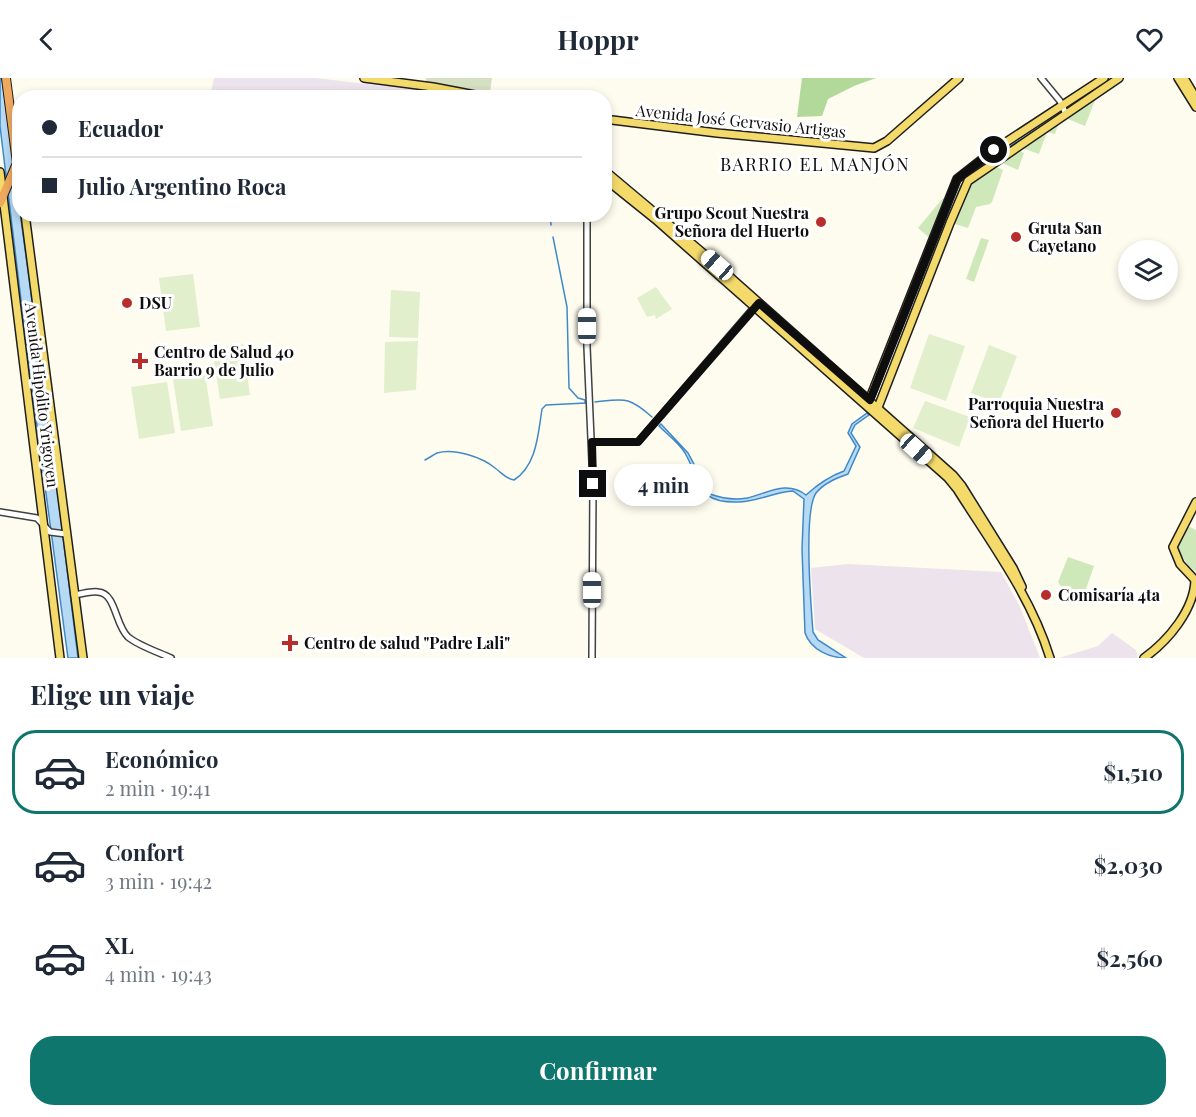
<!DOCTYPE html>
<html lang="es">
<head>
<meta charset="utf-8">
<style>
  :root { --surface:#fff; --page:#f6f6f7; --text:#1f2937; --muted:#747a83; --line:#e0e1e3; --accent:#0f766e }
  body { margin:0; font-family:"Playfair Display",serif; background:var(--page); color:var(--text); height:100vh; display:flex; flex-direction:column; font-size:22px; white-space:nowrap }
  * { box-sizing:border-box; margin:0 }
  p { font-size:20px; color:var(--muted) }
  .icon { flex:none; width:33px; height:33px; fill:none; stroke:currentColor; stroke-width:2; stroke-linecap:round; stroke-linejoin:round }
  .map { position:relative; height:580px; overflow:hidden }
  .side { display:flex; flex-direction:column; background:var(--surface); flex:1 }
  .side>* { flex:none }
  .top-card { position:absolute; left:12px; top:12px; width:600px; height:132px; border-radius:24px; box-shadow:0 3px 9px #0003; display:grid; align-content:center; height:132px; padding:0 30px; background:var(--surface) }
  .buttons { position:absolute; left:1118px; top:162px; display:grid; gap:12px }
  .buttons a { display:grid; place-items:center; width:60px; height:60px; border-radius:50%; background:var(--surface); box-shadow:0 3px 9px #0003; font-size:30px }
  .end { position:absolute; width:27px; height:27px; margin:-14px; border:8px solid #0e0e0e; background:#fff; box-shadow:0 0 0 3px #fff }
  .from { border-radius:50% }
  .bubble { position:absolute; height:42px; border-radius:21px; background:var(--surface); box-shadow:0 3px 9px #0003; font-size:20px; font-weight:700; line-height:42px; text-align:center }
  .car { position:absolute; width:18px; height:36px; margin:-18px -9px; border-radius:8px; box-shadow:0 0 4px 2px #0007; background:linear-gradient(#fff 24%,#345 0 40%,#fff 0 76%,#345 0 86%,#fff 0) }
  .top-card b { display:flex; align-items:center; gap:21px; height:57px; font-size:22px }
  .top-card b+b { border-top:2px solid var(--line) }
  .top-card i { width:15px; height:15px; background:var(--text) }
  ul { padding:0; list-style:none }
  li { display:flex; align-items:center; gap:18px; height:84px; margin:0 12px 9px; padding:0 18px; border:3px solid transparent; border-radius:24px }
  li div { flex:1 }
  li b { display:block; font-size:22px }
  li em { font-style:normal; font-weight:700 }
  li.selected { border-color:var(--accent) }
  li>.icon { width:54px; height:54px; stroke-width:1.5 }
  h2 { padding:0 30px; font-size:27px; line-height:72px }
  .action { display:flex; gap:12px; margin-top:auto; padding:12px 30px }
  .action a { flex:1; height:69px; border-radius:24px; background:var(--accent); color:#fff; font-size:24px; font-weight:700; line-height:69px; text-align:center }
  header { display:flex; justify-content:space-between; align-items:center; height:78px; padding:0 30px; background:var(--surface); font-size:27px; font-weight:700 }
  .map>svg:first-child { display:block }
  .industrial { fill:#ece3ec }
  .green { fill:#cfe8ba }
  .forest { fill:#b2d89a }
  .cemetery { fill:#d4e0c1 }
  .pitch { fill:#e1efcc }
  .water { fill:#b6d9f4; stroke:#4089c8; stroke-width:1.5 }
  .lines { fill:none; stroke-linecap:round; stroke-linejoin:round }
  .stream { stroke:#4089c8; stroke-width:1.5 }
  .minor-casing { stroke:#414141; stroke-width:8 }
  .major-casing { stroke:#1f1f1f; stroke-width:10 }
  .highway-casing { stroke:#1f1f1f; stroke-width:10 }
  .minor { stroke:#fff; stroke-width:5 }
  .major { stroke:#f3da6b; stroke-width:7 }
  .highway { stroke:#eea95e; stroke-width:8 }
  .route { stroke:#0e0e0e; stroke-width:8 }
  .poi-dot { fill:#b82e2b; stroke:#fff; stroke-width:2 }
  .labels { text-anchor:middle; stroke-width:6; stroke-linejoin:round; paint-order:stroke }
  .street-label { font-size:16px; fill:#0e0e0e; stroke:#fff }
  .poi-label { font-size:16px; font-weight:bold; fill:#0e0e0e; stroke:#fff; text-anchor:start }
  .neighbourhood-label { font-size:18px; letter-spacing:1.5px; fill:#0e0e0e; stroke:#fff }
</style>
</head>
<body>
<header><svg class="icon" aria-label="back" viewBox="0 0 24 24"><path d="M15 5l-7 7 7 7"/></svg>Hoppr<svg class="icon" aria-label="heart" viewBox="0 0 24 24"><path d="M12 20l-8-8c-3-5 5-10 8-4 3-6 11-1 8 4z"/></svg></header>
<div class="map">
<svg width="1196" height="580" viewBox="0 0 1196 580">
  <rect width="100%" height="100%" fill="#fefcef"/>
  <g class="industrial">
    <polygon points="214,0 316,0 425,13 427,19 210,19"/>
    <polygon points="848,486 1001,494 1020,529 1040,580 864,580 815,551 811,490"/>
    <polygon points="1112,555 1136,572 1138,580 1059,580 1098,568"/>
  </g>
  <g class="green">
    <polygon points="1096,20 1085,48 1068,41 1069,38"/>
    <polygon points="1059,44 1055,56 1047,54 1039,76 1022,70"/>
    <polygon points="1018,72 1024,75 1018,92 1000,84"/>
    <path d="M 995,88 L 1003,92 L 992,124 L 990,126 L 976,129 L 968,150 L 955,146 L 954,143 C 966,111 965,107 995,88 Z"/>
    <polygon points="943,120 946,122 931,161 918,150"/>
    <polygon points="981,160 989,162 974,204 966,201"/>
    <polygon points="1190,449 1196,452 1196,494 1189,488 1176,470 1185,451"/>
    <polygon points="1068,479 1094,488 1081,525 1071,523 1058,504"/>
  </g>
  <polygon class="forest" points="802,0 876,0 854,8 828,21 822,38 797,39"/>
  <polygon class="cemetery" points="426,0 492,0 490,14 426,4"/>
  <g class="pitch">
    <polygon points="193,196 200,249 166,253 159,200"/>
    <polygon points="656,209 672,231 656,241 655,237 647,239 637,220"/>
    <polygon points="391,212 420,214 418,260 389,259"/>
    <polygon points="929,256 965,268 946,323 910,310"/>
    <polygon points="418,263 416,312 384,315 385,264"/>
    <polygon points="243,266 250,317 220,321 212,271"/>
    <polygon points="989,267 1017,278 999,325 971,315"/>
    <polygon points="205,296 213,348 181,353 173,301"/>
    <polygon points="167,304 175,355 139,361 131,309"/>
    <polygon points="925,323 970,339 959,369 913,350"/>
  </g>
  <g class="water">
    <polygon points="0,0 2,0 55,393 78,580 68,580 29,288 0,48"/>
    <path d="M 867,335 L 869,337 L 855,347 L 851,355 L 860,369 L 848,396 C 837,400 824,405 816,415 C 803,434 811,528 813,554 L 818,562 L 846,580 C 830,580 811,572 805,555 L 802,471 L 804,421 L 793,413 C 774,414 757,424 738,424 C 696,425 702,405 685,375 C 679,365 667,356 659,348 L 661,346 L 688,375 L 710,416 C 721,420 735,422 747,420 C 768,415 787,402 806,417 C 817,407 830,398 844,393 L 856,368 L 848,355 L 852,346 Z"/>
  </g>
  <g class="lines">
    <g class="stream">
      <polyline points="1069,29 1113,0"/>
      <polyline points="977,90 1057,38"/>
      <polyline points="550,136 551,147"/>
      <polyline points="553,159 567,229 569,310 578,320 585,322 585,325"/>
      <polyline points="919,214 961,108 973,92"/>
      <path d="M 595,324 C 625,321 628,318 652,339"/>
      <path d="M 425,382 C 429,380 433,377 437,375 C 454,370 482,379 495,390 C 502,395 506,401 514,402 C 537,387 538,356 542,331 L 546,327 L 586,325"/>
    </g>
    <g class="minor-casing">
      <g id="minor">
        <polyline points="1041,0 1060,23 1066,36"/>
        <polyline points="587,136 587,269 593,407 592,580"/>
        <polyline points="593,364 638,364 756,227"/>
        <polyline points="0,434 37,440 50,454 66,456"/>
        <path d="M 74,517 C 82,516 90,513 98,514 C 116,515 115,547 128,559 C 139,568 158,574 171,580"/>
      </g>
    </g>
    <g class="major-casing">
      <g id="major">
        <polyline points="364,0 433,9 491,20"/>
        <polyline points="1178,0 1196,29"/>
        <polyline points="1184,0 1196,20"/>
        <polyline points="604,41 717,55 874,70 887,63 959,0"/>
        <polyline points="17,85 20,101"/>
        <polyline points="604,92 703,175 953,397 962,408 1013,490 1022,509"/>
        <polyline points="0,94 60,580"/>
        <path d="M 604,100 L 655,141 L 948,400 L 957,411 C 991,465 1031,518 1050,580"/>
        <polyline points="25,136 83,580"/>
        <polyline points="868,325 957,101 994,72 1104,0"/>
        <polyline points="877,332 950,145 968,103 1119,0"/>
        <polyline points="1196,424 1173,469 1180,486 1196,503"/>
        <path d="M 1144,580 C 1168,563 1194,532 1195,502"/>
      </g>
    </g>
    <g class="highway-casing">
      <polyline id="highway" points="0,125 17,85 6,0"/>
    </g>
    <use href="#minor" class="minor"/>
    <use href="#major" class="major"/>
    <use href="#highway" class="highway"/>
  </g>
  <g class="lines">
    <polyline class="route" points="593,406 592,364 638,364 759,225 870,322 957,101 994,72"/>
  </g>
  <g class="poi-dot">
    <circle cx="821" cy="144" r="6"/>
    <circle cx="1016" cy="159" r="6"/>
    <circle cx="127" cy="225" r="6"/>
    <path d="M137 274h6v6h6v6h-6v6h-6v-6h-6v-6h6z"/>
    <circle cx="1116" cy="335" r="6"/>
    <circle cx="1046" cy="517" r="6"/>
    <path d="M287 556h6v6h6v6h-6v6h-6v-6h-6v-6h6z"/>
  </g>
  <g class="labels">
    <g class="street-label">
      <text transform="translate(741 43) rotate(6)" y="6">Avenida José Gervasio Artigas</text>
      <text transform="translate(42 317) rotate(83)" y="6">Avenida Hipólito Yrigoyen</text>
    </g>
    <g class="poi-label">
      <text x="809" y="141" text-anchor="end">Grupo Scout Nuestra<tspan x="809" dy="18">Señora del Huerto</tspan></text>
      <text x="1028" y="156">Gruta San<tspan x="1028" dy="18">Cayetano</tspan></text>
      <text x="139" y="231">DSU</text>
      <text x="154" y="280">Centro de Salud 40<tspan x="154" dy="18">Barrio 9 de Julio</tspan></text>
      <text x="1104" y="332" text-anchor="end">Parroquia Nuestra<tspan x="1104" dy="18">Señora del Huerto</tspan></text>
      <text x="1058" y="523">Comisaría 4ta</text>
      <text x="304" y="571">Centro de salud "Padre Lali"</text>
    </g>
    <g class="neighbourhood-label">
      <text x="815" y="93">BARRIO EL MANJÓN</text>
    </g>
  </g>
</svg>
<div class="buttons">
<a><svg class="icon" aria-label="layers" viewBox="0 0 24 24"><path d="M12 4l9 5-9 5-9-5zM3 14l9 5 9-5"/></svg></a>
</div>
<i class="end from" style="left:994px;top:72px"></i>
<i class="end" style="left:593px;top:406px"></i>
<div class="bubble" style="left:614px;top:386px;width:99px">4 min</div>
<i class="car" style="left:717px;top:187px;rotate:311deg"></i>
<i class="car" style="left:587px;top:248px;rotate:0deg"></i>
<i class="car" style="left:916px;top:371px;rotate:132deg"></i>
<i class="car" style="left:592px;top:512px;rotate:0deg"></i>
<div class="top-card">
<b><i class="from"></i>Ecuador</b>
<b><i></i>Julio Argentino Roca</b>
</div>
</div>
<section class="side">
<h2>Elige un viaje</h2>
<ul>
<li class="selected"><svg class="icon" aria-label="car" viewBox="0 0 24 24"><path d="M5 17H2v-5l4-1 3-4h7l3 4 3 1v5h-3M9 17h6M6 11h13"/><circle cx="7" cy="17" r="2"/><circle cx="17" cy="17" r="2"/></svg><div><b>Económico</b><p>2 min · 19:41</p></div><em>$1,510</em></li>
<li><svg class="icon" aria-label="car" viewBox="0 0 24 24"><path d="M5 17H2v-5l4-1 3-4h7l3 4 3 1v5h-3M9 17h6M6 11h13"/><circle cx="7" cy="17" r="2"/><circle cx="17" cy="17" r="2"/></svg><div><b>Confort</b><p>3 min · 19:42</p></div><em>$2,030</em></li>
<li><svg class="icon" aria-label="car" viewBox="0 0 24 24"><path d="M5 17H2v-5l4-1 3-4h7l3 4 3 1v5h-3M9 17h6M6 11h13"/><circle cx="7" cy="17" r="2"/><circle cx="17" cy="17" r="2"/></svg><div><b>XL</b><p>4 min · 19:43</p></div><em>$2,560</em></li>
</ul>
<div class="action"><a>Confirmar</a></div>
</section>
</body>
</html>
